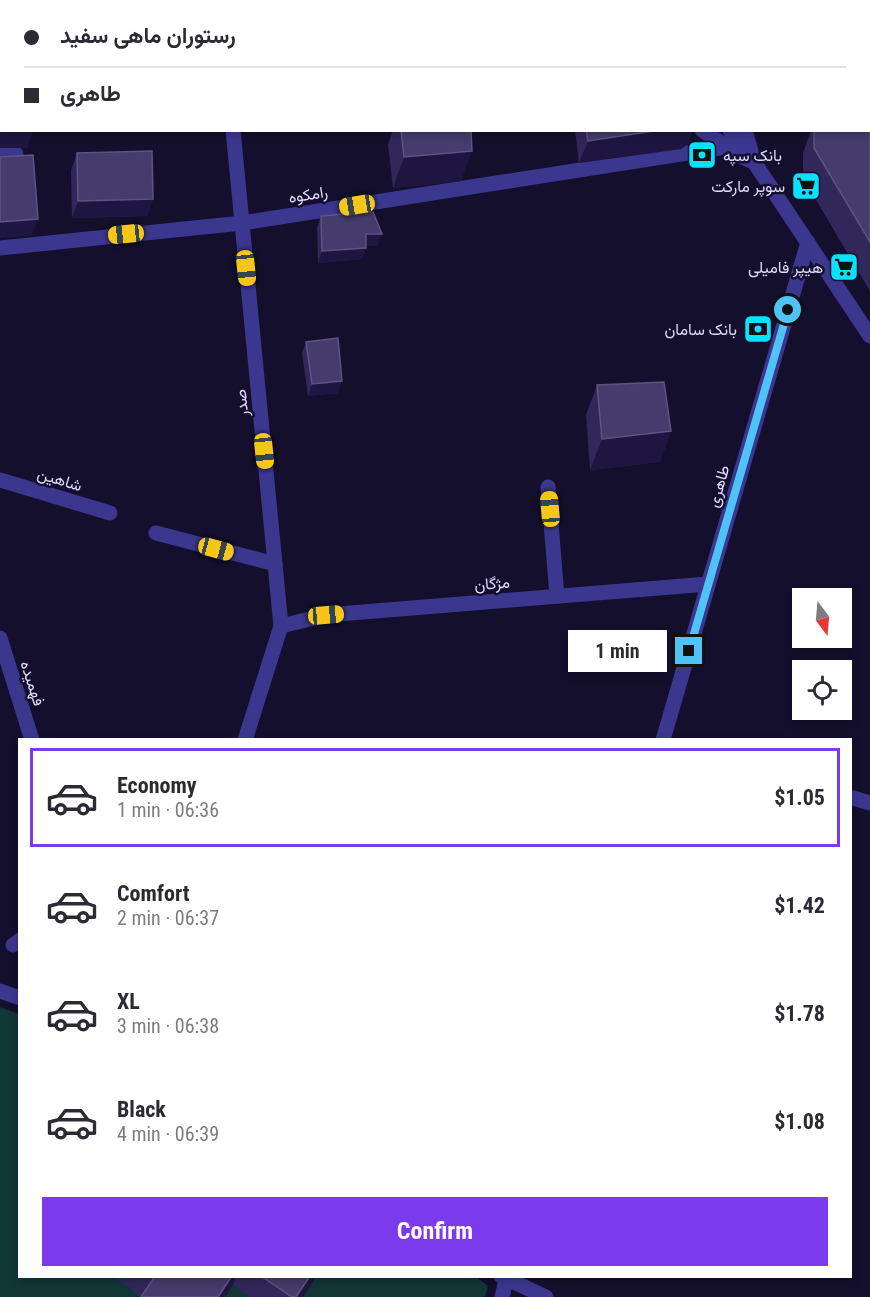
<!DOCTYPE html>
<html lang="en">
<head>
<meta charset="utf-8">
<style>
  :root { --surface:#fff; --page:#f2f2f3; --text:#2b2b33; --muted:#7c7c81; --line:#e1e1e2; --accent:#7c3aed }
  body { margin:0; font-family:"Roboto Condensed",Vazirmatn,sans-serif; background:var(--page); color:var(--text); height:100vh; display:flex; flex-direction:column; font-size:22px; white-space:nowrap }
  * { box-sizing:border-box; margin:0 }
  p { font-size:20px; color:var(--muted) }
  .icon { flex:none; width:33px; height:33px; fill:none; stroke:currentColor; stroke-width:2; stroke-linecap:round; stroke-linejoin:round }
  .map { position:relative; flex:1; overflow:hidden }
  .side { position:absolute; left:18px; top:738px; width:834px; height:540px; display:flex; flex-direction:column; background:var(--surface); border-radius:0px; box-shadow:0 3px 9px #0003 }
  .side>* { flex:none }
  .hud { position:absolute; left:0px; top:0px; width:870px; height:132px; box-shadow:0 3px 9px #0003; display:grid; align-content:center; height:132px; padding:0 24px; background:var(--surface) }
  .needle { width:39px; rotate:164deg }
  .fabs { position:absolute; left:792px; top:588px; display:grid; gap:12px }
  .fabs a { display:grid; place-items:center; width:60px; height:60px; border-radius:0px; background:var(--surface); box-shadow:0 3px 9px #0003; font-size:30px }
  .end { position:absolute; width:27px; height:27px; margin:-14px; border:8px solid #4fc3f7; background:#111; box-shadow:0 0 0 3px #111 }
  .from { border-radius:50% }
  .bubble { position:absolute; height:42px; border-radius:0px; background:var(--surface); box-shadow:0 3px 9px #0003; font-size:20px; font-weight:700; line-height:42px; text-align:center }
  .car { position:absolute; width:18px; height:36px; margin:-18px -9px; border-radius:8px; box-shadow:0 0 4px 2px #0007; background:linear-gradient(#f5c518 24%,#345 0 40%,#f5c518 0 76%,#345 0 86%,#f5c518 0) }
  .hud b { display:flex; align-items:center; gap:21px; height:57px; font-size:22px }
  .hud b+b { border-top:2px solid var(--line) }
  .hud i { width:15px; height:15px; background:var(--text) }
  ul { padding:10px 0 0; list-style:none }
  li { display:flex; align-items:center; gap:18px; height:99px; margin:0 12px 9px; padding:0 12px; border:3px solid transparent; border-radius:0px }
  li div { flex:1 }
  li b { display:block; font-size:22px }
  li em { font-style:normal; font-weight:700 }
  li.current { border-color:var(--accent) }
  li>.icon { width:54px; height:54px; stroke-width:1.5 }
  .button { display:flex; gap:12px; margin-top:auto; padding:12px 24px }
  .button a { flex:1; height:69px; border-radius:0px; background:var(--accent); color:#fff; font-size:24px; font-weight:700; line-height:69px; text-align:center }
  .map>svg:first-child { display:block }
  .green { fill:#113636 }
  .lines { fill:none; stroke-linecap:round; stroke-linejoin:round }
  .minor { stroke:#3b378e; stroke-width:15 }
  .major { stroke:#c661ff; stroke-width:15 }
  .wall { fill:#32275a }
  .shaded-wall { fill:#1e1640 }
  .building { fill:#453b6c; stroke:#5d5483; stroke-width:1.5 }
  .route { stroke:#4fc3f7; stroke-width:8 }
  .labels { text-anchor:middle; stroke-width:5; stroke-linejoin:round; paint-order:stroke }
  .poi-label { font-size:16px; fill:#dfdaff; stroke:#140f2c; text-anchor:end }
  .street-label { font-size:16px; fill:#dfdaff; stroke:#140f2c }
</style>
</head>
<body>
<div class="map">
<svg width="870" height="1297" viewBox="0 0 870 1297">
  <rect width="100%" height="100%" fill="#140f2c"/>
  <polygon class="green" points="0,1007 19,1014 20,1276 475,1276 488,1286 485,1297 0,1297"/>
  <g class="lines">
    <g class="minor">
      <polyline points="220,0 220,2"/>
      <polyline points="649,0 651,2"/>
      <polyline points="868,50 870,49"/>
      <polyline points="233,130 281,626 245,740"/>
      <polyline points="702,130 740,156 754,162"/>
      <polyline points="730,130 740,156"/>
      <polyline points="745,130 754,162 870,336"/>
      <polyline points="0,154 16,154"/>
      <polyline points="0,248 242,223 726,147"/>
      <polyline points="0,480 110,513"/>
      <polyline points="548,487 557,596"/>
      <polyline points="156,533 275,564"/>
      <polyline points="281,626 326,615 708,584"/>
      <polyline points="0,638 32,740"/>
      <polyline points="663,740 808,242"/>
      <polyline points="850,797 870,803"/>
      <polyline points="13,945 20,940"/>
      <polyline points="0,991 20,998"/>
      <polyline points="501,1276 546,1297"/>
      <polyline points="502,1297 507,1276"/>
    </g>
    <g class="major">
      <polyline points="690,0 690,2"/>
      <polyline points="868,72 870,72"/>
    </g>
  </g>
  <g class="wall">
    <polygon points="736,0 870,0 868,2 735,2"/>
    <polygon points="870,79 870,291 803,178 803,153 811,130 868,130"/>
    <polygon points="393,130 471,130 461,181 393,188 388,145"/>
    <polygon points="575,130 693,130 688,144 681,149 579,163"/>
    <polygon points="77,153 153,199 147,216 72,218 71,170"/>
    <polygon points="321,216 382,234 377,246 366,245 362,259 318,263 317,227"/>
    <polygon points="306,342 338,393 308,396 302,353"/>
    <polygon points="597,385 671,431 660,462 590,470 586,415"/>
    <polygon points="119,1276 317,1276 303,1297 250,1297 233,1285 225,1297 141,1297 118,1280"/>
  </g>
  <g class="shaded-wall">
    <polygon points="850,0 870,0 870,20 868,21 868,2 847,2"/>
    <polygon points="661,130 693,130 688,144 681,149 579,163 588,141"/>
    <polygon points="0,131 33,131 27,148 0,148"/>
    <polygon points="472,151 461,181 393,188 404,157"/>
    <polygon points="153,199 147,216 72,218 78,201"/>
    <polygon points="38,219 31,236 0,238 0,222"/>
    <polygon points="366,234 382,234 377,246 361,245"/>
    <polygon points="366,248 362,259 318,263 322,251"/>
    <polygon points="342,381 338,393 308,396 312,384"/>
    <polygon points="671,431 660,462 590,470 602,439"/>
    <polygon points="232,1276 236,1276 233,1285 225,1297 218,1297"/>
    <polygon points="310,1276 317,1276 303,1297 296,1297"/>
  </g>
  <g class="building">
    <polygon points="757,0 850,0 847,2 757,2"/>
    <polygon points="0,71 2,71 2,130 33,131 0,131"/>
    <polygon points="868,79 870,79 870,242 814,148 814,130 868,130"/>
    <polygon points="401,130 471,130 472,151 404,157"/>
    <polygon points="586,130 661,130 588,141"/>
    <polygon points="152,151 153,199 78,201 77,153"/>
    <polygon points="33,155 38,219 0,222 0,157"/>
    <polygon points="373,212 382,234 366,234 366,248 322,251 321,216"/>
    <polygon points="338,338 342,381 312,384 306,342"/>
    <polygon points="664,382 671,431 602,439 597,385"/>
    <polygon points="153,1276 232,1276 218,1297 141,1297 154,1278"/>
    <polygon points="261,1276 310,1276 296,1297 292,1297"/>
  </g>
  <g class="lines">
    <polyline class="route" points="689,651 788,310"/>
  </g>
  <defs>
    <g id="bank-square" transform="scale(1.5)"><rect x="-9" y="-9" width="18" height="18" rx="4" fill="#06e2ff" stroke="#140f2c"/><path d="M-6-4H6V4H-6ZM0-2.3a2.3 2.3 0 1 0 0 4.6a2.3 2.3 0 1 0 0-4.6Z" fill="#111"/></g>
    <g id="supermarket-square" transform="scale(1.5)"><rect x="-9" y="-9" width="18" height="18" rx="4" fill="#06e2ff" stroke="#140f2c"/><path d="M-6-5.5h2.5l.6 2H6L4.5 2H-2.5L-4.4-4H-6ZM-1.5 3.2a1.3 1.3 0 1 0 .1 0ZM3 3.2a1.3 1.3 0 1 0 .1 0Z" fill="#111"/></g>
  </defs>
  <g fill-rule="evenodd">
    <use href="#bank-square" x="702" y="155"/>
    <use href="#supermarket-square" x="806" y="186"/>
    <use href="#supermarket-square" x="844" y="267"/>
    <use href="#bank-square" x="758" y="329"/>
  </g>
  <g class="labels">
    <g class="poi-label">
      <text x="723" y="161" text-anchor="start">بانک سپه</text>
      <text x="785" y="192">سوپر مارکت</text>
      <text x="823" y="273">هیپر فامیلی</text>
      <text x="737" y="335">بانک سامان</text>
    </g>
    <g class="street-label">
      <text transform="translate(308 194) rotate(-9)" y="6">رامکوه</text>
      <text transform="translate(241 403) rotate(-96)" y="6">صدر</text>
      <text transform="translate(60 479) rotate(17)" y="6">شاهین</text>
      <text transform="translate(718 486) rotate(-74)" y="6">طاهری</text>
      <text transform="translate(492 583) rotate(-5)" y="6">مژگان</text>
      <text transform="translate(33 683) rotate(72)" y="6">فهمیده</text>
    </g>
  </g>
</svg>
<div class="fabs">
<a><svg class="needle" viewBox="-14 -14 28 28"><path d="M0-13l5 13h-10z" fill="#e53935"/><path d="M0 13l5-13h-10z" fill="#7c7c81"/></svg></a>
<a><svg class="icon" aria-label="locate" viewBox="0 0 24 24"><circle cx="12" cy="12" r="6"/><path d="M12 2v4M12 18v4M2 12h4M18 12h4"/></svg></a>
</div>
<i class="end from" style="left:788px;top:310px"></i>
<i class="end" style="left:689px;top:651px"></i>
<div class="bubble" style="left:568px;top:630px;width:99px">1 min</div>
<i class="car" style="left:357px;top:205px;rotate:261deg"></i>
<i class="car" style="left:126px;top:234px;rotate:264deg"></i>
<i class="car" style="left:246px;top:268px;rotate:174deg"></i>
<i class="car" style="left:264px;top:451px;rotate:174deg"></i>
<i class="car" style="left:550px;top:509px;rotate:355deg"></i>
<i class="car" style="left:216px;top:549px;rotate:105deg"></i>
<i class="car" style="left:326px;top:615px;rotate:85deg"></i>
<div class="hud">
<b><i class="from"></i>رستوران ماهی سفید</b>
<b><i></i>طاهری</b>
</div>
<section class="side">
<ul>
<li class="current"><svg class="icon" aria-label="car" viewBox="0 0 24 24"><path d="M5 17H2v-5l4-1 3-4h7l3 4 3 1v5h-3M9 17h6M6 11h13"/><circle cx="7" cy="17" r="2"/><circle cx="17" cy="17" r="2"/></svg><div><b>Economy</b><p>1 min · 06:36</p></div><em>$1.05</em></li>
<li><svg class="icon" aria-label="car" viewBox="0 0 24 24"><path d="M5 17H2v-5l4-1 3-4h7l3 4 3 1v5h-3M9 17h6M6 11h13"/><circle cx="7" cy="17" r="2"/><circle cx="17" cy="17" r="2"/></svg><div><b>Comfort</b><p>2 min · 06:37</p></div><em>$1.42</em></li>
<li><svg class="icon" aria-label="car" viewBox="0 0 24 24"><path d="M5 17H2v-5l4-1 3-4h7l3 4 3 1v5h-3M9 17h6M6 11h13"/><circle cx="7" cy="17" r="2"/><circle cx="17" cy="17" r="2"/></svg><div><b>XL</b><p>3 min · 06:38</p></div><em>$1.78</em></li>
<li><svg class="icon" aria-label="car" viewBox="0 0 24 24"><path d="M5 17H2v-5l4-1 3-4h7l3 4 3 1v5h-3M9 17h6M6 11h13"/><circle cx="7" cy="17" r="2"/><circle cx="17" cy="17" r="2"/></svg><div><b>Black</b><p>4 min · 06:39</p></div><em>$1.08</em></li>
</ul>
<div class="button"><a>Confirm</a></div>
</section>
</div>
</body>
</html>
